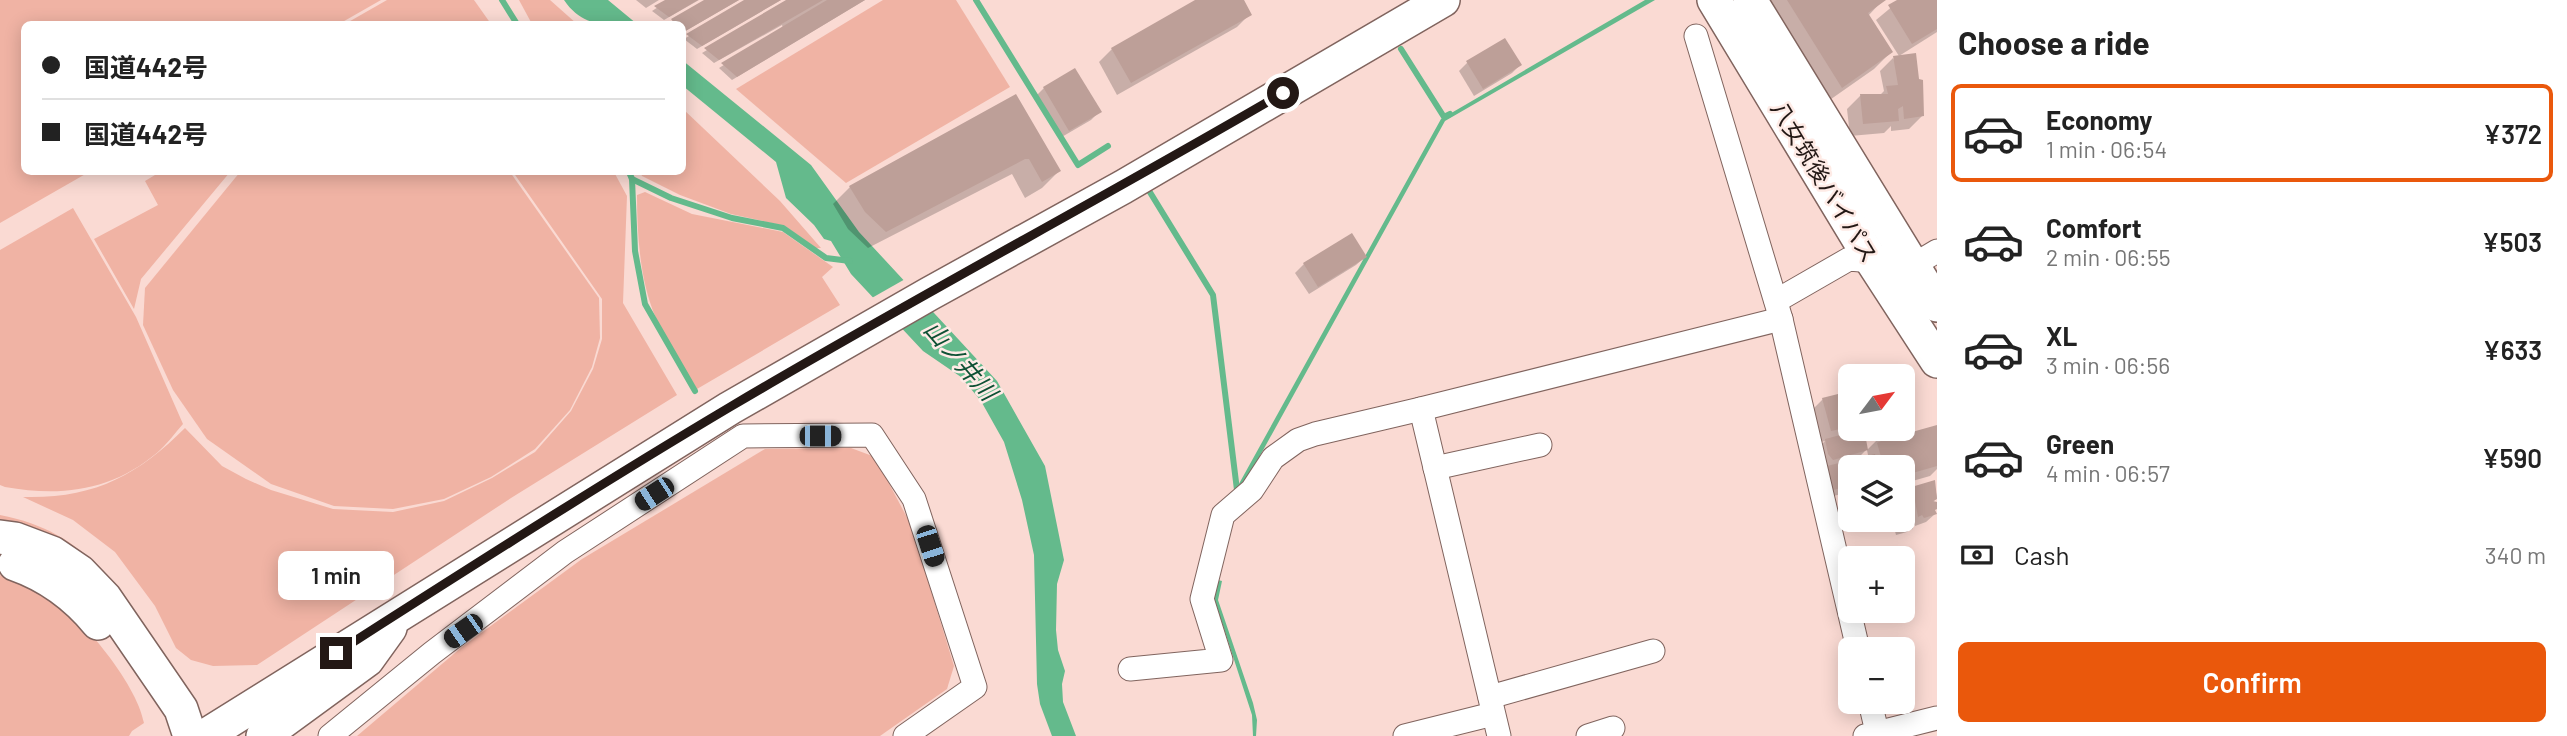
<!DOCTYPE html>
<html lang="en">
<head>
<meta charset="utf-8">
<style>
  :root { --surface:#fff; --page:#f2f2f2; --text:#222; --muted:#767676; --line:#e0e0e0; --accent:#ea580c }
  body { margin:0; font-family:Barlow,"Noto Sans JP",sans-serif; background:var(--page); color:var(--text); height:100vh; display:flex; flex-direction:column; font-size:26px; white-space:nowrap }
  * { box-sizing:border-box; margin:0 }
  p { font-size:23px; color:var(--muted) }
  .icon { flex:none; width:38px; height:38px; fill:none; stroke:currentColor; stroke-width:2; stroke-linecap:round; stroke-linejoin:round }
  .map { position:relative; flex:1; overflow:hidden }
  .details { display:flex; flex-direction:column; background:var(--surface); width:630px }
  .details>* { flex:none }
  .top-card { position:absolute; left:21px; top:21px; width:665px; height:154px; border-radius:10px; box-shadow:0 4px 18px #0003; display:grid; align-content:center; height:154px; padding:0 21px; background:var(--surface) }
  .needle { width:46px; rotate:58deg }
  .fabs { position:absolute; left:1838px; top:364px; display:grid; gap:14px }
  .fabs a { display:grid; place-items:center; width:77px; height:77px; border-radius:10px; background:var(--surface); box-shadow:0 4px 18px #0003; font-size:35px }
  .end { position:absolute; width:32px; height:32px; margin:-16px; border:9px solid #231815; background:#fff; box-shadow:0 0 0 4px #fff }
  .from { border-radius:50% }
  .bubble { position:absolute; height:49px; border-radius:10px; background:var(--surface); box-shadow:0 4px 18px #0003; font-size:23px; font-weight:600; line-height:49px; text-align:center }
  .car { position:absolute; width:21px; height:42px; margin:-21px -10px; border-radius:9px; box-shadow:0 0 5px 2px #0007; background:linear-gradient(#222 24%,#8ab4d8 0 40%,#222 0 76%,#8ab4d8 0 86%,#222 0) }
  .top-card b { display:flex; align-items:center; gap:24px; height:66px; font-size:26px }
  .top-card b+b { border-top:2px solid var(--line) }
  .top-card i { width:18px; height:18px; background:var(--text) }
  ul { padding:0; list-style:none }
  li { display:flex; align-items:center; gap:21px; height:98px; margin:0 14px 10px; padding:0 7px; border:4px solid transparent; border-radius:10px }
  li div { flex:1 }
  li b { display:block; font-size:26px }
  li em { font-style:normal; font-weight:600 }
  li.active { border-color:var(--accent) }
  li>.icon { width:63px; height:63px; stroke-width:1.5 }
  h2 { padding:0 21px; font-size:32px; line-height:84px }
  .pay { display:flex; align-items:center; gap:18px; height:77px; padding:0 21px; font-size:26px }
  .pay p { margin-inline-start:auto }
  .primary-button { display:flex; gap:14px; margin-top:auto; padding:14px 21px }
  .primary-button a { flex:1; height:80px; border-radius:10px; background:var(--accent); color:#fff; font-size:28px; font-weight:600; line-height:80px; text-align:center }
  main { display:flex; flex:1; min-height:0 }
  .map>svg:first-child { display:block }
  .green { fill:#f0b3a4 }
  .water { fill:#64ba8c }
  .pier { fill:#fadad3 }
  .shadow { fill:#0003 }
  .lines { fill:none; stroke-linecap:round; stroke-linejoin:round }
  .stream { stroke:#64ba8c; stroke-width:6 }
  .building { fill:#bd9f98 }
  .minor-casing { stroke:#80645e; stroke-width:25 }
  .highway-casing { stroke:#80645e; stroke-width:36 }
  .minor { stroke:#fff; stroke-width:23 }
  .highway { stroke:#fff; stroke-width:33 }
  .route { stroke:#231815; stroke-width:9 }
  .labels { text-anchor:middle; stroke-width:5; stroke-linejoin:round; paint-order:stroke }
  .street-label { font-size:23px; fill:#231815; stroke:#feebe6 }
  .water-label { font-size:24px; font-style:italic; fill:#0d5134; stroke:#feebe6 }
</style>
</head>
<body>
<main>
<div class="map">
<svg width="1937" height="736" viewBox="0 0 1937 736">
  <rect width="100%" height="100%" fill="#fadad3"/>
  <g class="green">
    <polygon points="0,0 381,0 339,24 24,24 24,172 89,172 0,223"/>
    <polygon points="387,0 474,0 491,24 345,24"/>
    <polygon points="519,0 550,0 577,24 532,24"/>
    <polygon points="883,0 956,0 1010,87 846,183 736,89"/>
    <polygon points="683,109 780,201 821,248 816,248 785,226 731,214 680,195 642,176 640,172 682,172"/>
    <polygon points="154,172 230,172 141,279 134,309 94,239 158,205 145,181 155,175"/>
    <polygon points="240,172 510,172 599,298 600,338 592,367 570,410 535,449 491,477 444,499 393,509 334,506 271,484 207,439 173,390 143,325 145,288"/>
    <path d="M 513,172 L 614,172 L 627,196 L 623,303 L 677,395 L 511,498 L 257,665 L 213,666 L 191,660 L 176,648 L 155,606 L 115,552 L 73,520 L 23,497 C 93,499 137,476 185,428 L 222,466 L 246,479 L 271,490 L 333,509 L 393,512 L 444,501 L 492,478 L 535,452 L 571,411 L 593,369 L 602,339 L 602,299 Z"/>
    <path d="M 645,192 L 692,214 L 783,232 L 833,267 L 822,277 L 840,305 L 697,389 C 683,366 666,343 656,318 C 640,282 637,235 637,195 Z"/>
    <path d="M 73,208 L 136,317 L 183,424 C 175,433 167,444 158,452 C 112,491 62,497 5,487 L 0,485 L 0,250 Z"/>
    <polygon points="851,448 875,457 911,525 954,666 947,689 880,736 357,736 462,647 582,559 765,449"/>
    <path d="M 0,515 C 89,532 122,591 166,661 L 0,525 Z"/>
    <path d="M 0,575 C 13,580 29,584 41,591 C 77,610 137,683 144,723 L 132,731 L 129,736 L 0,736 Z"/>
  </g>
  <g class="water">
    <path d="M 564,0 L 608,0 L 637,24 C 606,25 583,28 564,0 Z"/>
    <polygon points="1645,0 1655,0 1445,121 1240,492 1235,491 1441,119"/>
    <polygon points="682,60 811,165 859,232 997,381 1045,466 1064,560 1057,584 1056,630 1058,650 1065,671 1062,684 1063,702 1076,736 1052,736 1040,704 1037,684 1034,555 1022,500 1004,442 981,401 961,377 923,351 851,274 831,241 824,239 814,225 786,198 776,162 683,86"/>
    <polygon points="1218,580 1222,581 1218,600 1253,703 1257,720 1256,736 1253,736 1252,715 1214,598"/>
  </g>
  <polygon class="pier" points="907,278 935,309 898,330 870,299"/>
  <g class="shadow">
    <polygon points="636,0 659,0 646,8"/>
    <polygon points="669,0 699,0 664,20 652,11"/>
    <polygon points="707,0 739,0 682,33 682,24 668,24"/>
    <polygon points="748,0 781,0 697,49 684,39"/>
    <polygon points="790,0 865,0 732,80 719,68 783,28 782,25 714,63 702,53"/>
    <polygon points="1198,0 1242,0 1250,14 1237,27 1117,95 1099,62 1112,49"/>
    <polygon points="1760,0 1883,0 1868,16 1891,52 1874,69 1824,104"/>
    <polygon points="1900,0 1937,0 1937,32 1899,56 1876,20"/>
    <polygon points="1893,58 1922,116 1909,129 1891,131 1891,126 1884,133 1850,136 1847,109 1860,96 1879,96 1884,91 1880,71"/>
    <polygon points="1467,63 1520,65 1512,73 1474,96 1459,71"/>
    <polygon points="1044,88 1099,112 1091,120 1060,138 1035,97"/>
    <polygon points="1015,97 1059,171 1042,188 1025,198 1012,174 868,248 848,229 833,204 850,187"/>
    <polygon points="1365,257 1356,265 1309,294 1295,273 1304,264"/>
    <polygon points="1904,372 1913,413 1902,424 1902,376 1886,376"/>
    <polygon points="1850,391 1850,429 1887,429 1863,434 1866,450 1855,461 1865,458 1868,455 1867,450 1880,437 1911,434 1937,427 1937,469 1930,476 1902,484 1902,467 1850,467 1850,492 1825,498 1817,449 1825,441 1818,443 1810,412 1823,399"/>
    <polygon points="1934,482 1937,498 1928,507 1935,514 1926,522 1915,526 1909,517 1911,528 1907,532 1896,535 1892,520 1902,520 1907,513 1906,509 1902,509 1902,496 1908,490"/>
  </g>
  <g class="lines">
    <g class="stream">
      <polyline points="502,0 517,24"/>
      <polyline points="976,0 1078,165 1108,146"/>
      <polyline points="1401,49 1444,117 1450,114"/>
      <polyline points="629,172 632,179 635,251 645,304 695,391"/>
      <polyline points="632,179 671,198 732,218 783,228 826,258 850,261"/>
      <polyline points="1148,189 1213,295 1237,490"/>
    </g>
  </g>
  <g class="building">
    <polygon points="665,0 698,0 669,17 654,6"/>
    <polygon points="704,0 739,0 682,33 682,24 675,24 671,19"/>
    <polygon points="744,0 781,0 702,46 686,34"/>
    <polygon points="786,0 823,0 719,60 704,48"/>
    <polygon points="827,0 865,0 737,77 721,63"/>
    <polygon points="1195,0 1244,0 1252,15 1131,83 1111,48"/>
    <polygon points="1787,0 1886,0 1868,13 1893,52 1842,88"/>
    <polygon points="1897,0 1937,0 1937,29 1912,44 1888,5"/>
    <polygon points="1505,38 1522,65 1483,89 1466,61"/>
    <polygon points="1916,53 1919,79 1923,80 1924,116 1904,119 1903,106 1898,109 1899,121 1863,124 1860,94 1888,94 1886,86 1898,85 1893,56"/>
    <polygon points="1075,68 1102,112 1069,131 1043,87"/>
    <polygon points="1016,94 1061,171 1042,182 1029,159 1025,159 886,232 865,212 849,186"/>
    <polygon points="1352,233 1367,257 1318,287 1303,263"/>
    <polygon points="1906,370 1915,414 1902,416 1902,376 1883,375"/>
    <polygon points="1850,391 1850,427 1831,431 1822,398"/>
    <polygon points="1937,425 1937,466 1902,476 1902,467 1884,467 1877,443 1881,441 1879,435 1909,427 1912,432"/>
    <polygon points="1864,429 1868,450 1833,460 1828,454 1825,439"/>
    <polygon points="1875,454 1878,467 1850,467 1850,486 1833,490 1827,466"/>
    <polygon points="1935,480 1937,499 1933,501 1937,502 1937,509 1935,510 1937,514 1924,518 1922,515 1918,517 1915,501 1911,501 1908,488"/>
    <polygon points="1909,510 1913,529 1899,532 1896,520 1902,520 1902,512"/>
  </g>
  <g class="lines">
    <g class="minor-casing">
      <g id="minor">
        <polyline points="1696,36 1781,319 1858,649"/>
        <polyline points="1912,266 1937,251"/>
        <polyline points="1776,301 1849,259 1872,261 1879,257"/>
        <polyline points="1435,468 1540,445"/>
        <polyline points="1130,669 1221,660 1202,599 1223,515 1252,490 1273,458 1298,440 1315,434 1421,409"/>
        <polyline points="1490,697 1653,651"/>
        <polyline points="1870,702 1878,736"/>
        <polyline points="330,736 432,653 565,552 743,436 872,435 914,499 975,687 905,736"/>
        <polyline points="1405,736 1493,714"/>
        <polyline points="1499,736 1421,409 1781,319"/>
        <polyline points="1588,736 1613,728"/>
        <polyline points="1865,736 1937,718"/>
      </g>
    </g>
    <g class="highway-casing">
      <g id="highway">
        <polyline points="1714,0 1872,261 1937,361"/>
        <polyline points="1750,0 1937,305"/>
        <polyline points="0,537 15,539 52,553 80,572 105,598 166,687 181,709 190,736"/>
        <path d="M 15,564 C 49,576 75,595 98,623"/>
        <polyline points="205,736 730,408 929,294 1123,187 1443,0"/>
        <polyline points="263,736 367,660 390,628"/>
      </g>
    </g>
    <use href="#minor" class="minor"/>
    <use href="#highway" class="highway"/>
  </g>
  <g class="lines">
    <path class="route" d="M 336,653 C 466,570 597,486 730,407 C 912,299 1100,200 1283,93"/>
  </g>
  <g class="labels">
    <g class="street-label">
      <text transform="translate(1824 182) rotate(59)" y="8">八女筑後バイパス</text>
    </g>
    <g class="water-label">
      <text transform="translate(960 361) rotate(49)" y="8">山ノ井川</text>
    </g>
  </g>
</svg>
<div class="fabs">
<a><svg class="needle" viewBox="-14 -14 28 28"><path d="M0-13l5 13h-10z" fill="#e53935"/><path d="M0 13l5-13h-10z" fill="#767676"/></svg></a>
<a><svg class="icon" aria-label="layers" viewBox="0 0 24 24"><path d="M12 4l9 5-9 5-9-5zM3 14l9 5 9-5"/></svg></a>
<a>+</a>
<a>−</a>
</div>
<i class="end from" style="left:1283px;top:93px"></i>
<i class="end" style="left:336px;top:653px"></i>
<div class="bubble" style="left:278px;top:551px;width:116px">1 min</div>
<i class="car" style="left:820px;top:436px;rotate:90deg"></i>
<i class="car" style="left:654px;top:494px;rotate:237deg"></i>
<i class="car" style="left:930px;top:546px;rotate:162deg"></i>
<i class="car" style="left:463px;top:631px;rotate:235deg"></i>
<div class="top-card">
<b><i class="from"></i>国道442号</b>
<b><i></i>国道442号</b>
</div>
</div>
<section class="details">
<h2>Choose a ride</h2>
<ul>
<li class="active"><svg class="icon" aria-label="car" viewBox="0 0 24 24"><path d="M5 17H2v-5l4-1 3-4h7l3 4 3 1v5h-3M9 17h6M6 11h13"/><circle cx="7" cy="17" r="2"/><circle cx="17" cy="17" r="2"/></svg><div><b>Economy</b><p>1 min · 06:54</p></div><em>¥372</em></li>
<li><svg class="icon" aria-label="car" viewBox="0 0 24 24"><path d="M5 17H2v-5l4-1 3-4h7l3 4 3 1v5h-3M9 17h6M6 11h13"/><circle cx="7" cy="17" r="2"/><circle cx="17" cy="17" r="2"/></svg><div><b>Comfort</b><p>2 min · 06:55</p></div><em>¥503</em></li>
<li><svg class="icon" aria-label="car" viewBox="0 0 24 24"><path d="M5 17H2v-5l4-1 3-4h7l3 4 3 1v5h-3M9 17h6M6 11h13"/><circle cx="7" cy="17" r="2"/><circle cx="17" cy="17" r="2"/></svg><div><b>XL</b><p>3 min · 06:56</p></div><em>¥633</em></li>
<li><svg class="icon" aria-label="car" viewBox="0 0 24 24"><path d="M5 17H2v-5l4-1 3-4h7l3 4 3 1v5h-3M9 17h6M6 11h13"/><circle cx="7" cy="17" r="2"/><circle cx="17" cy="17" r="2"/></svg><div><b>Green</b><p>4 min · 06:57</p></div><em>¥590</em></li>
</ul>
<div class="pay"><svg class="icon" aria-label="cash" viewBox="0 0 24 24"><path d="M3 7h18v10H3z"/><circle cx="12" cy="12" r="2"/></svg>Cash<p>340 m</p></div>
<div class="primary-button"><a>Confirm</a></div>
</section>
</main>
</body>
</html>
